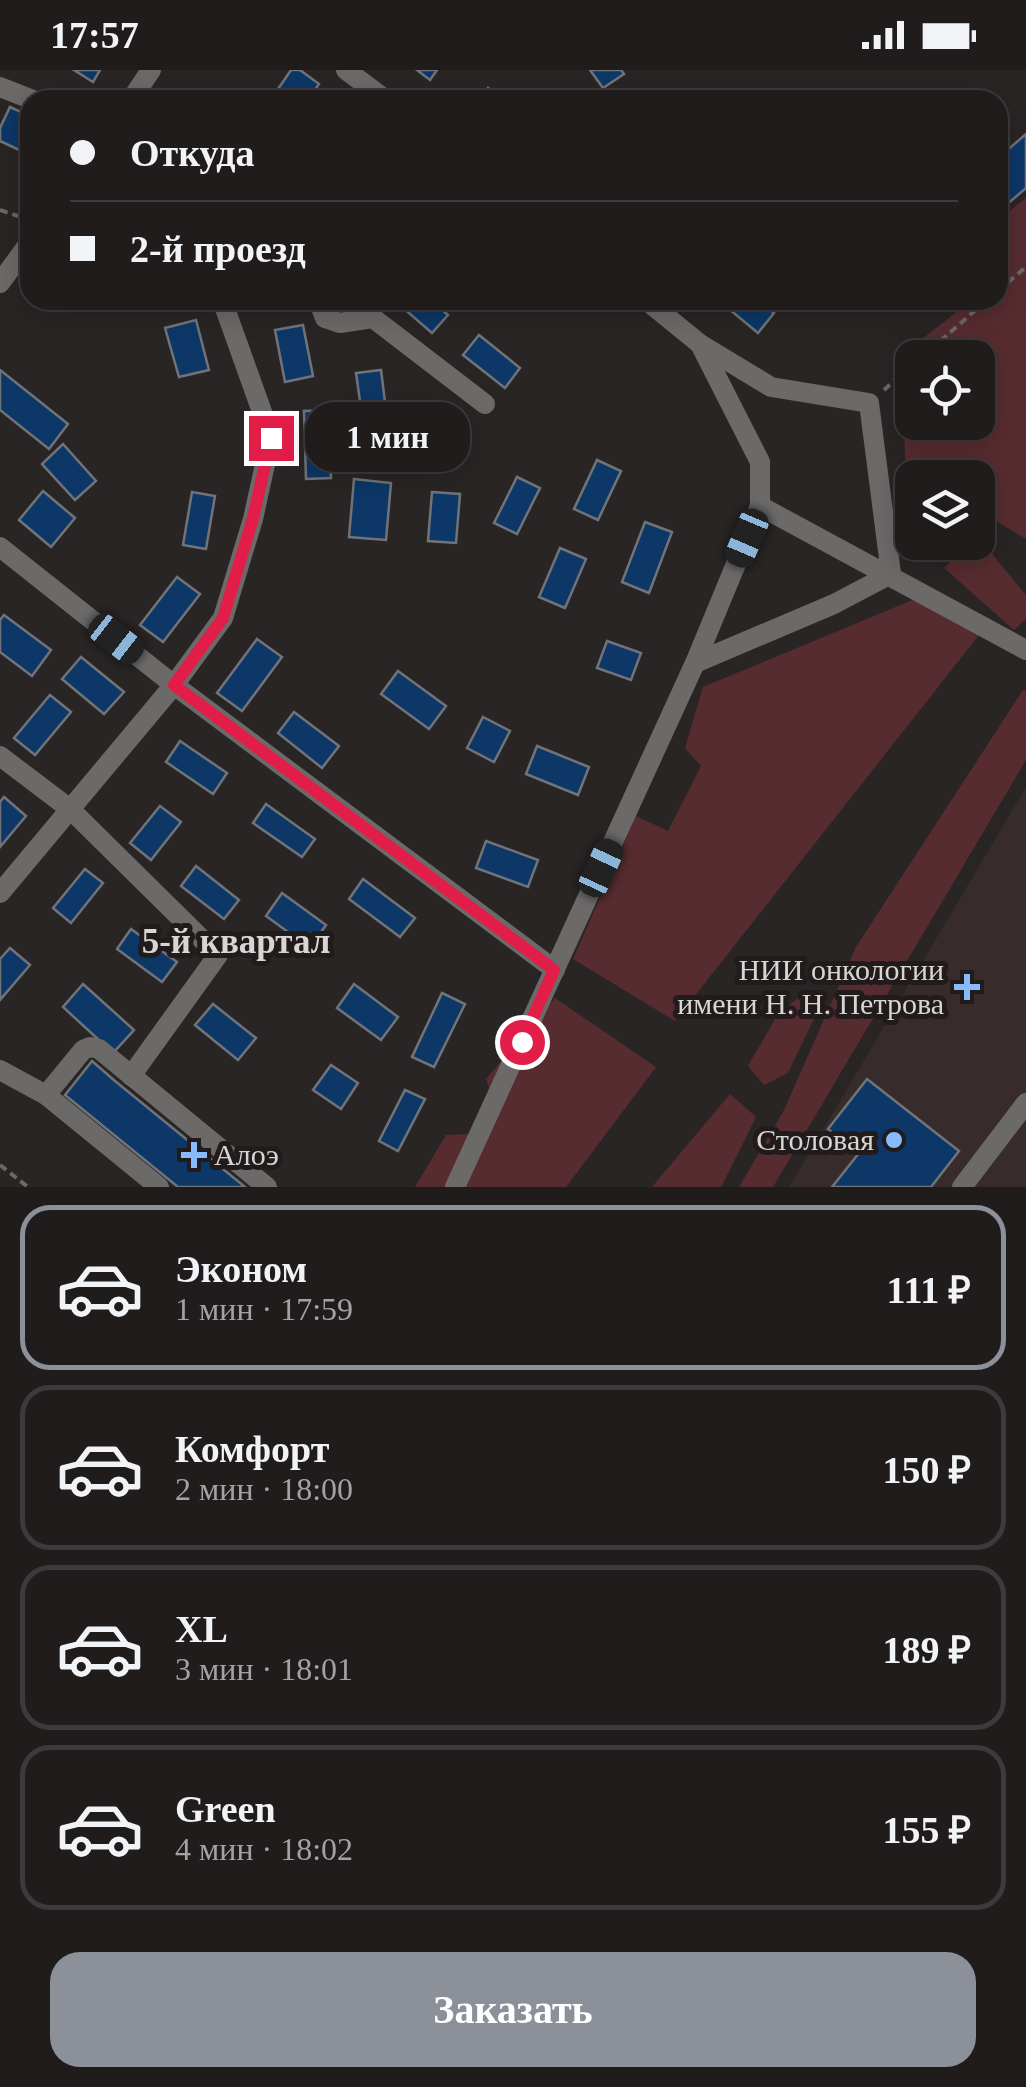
<!DOCTYPE html>
<html lang="ru">
<head>
<meta charset="utf-8">
<style>
  :root { --surface:#201c1c; --page:#282525; --text:#f1f3f6; --muted:#a2a1a3; --line:#3d3a3b; --accent:#8c9099 }
  body { margin:0; font-family:Georgia,serif; background:var(--page); color:var(--text); height:100vh; display:flex; flex-direction:column; font-size:38px; white-space:nowrap }
  * { box-sizing:border-box; margin:0 }
  p { font-size:32px; color:var(--muted) }
  .icon { flex:none; width:55px; height:55px; fill:none; stroke:currentColor; stroke-width:2; stroke-linecap:round; stroke-linejoin:round }
  .map { position:relative; height:1117px; overflow:hidden }
  .sheet { display:flex; flex-direction:column; background:var(--surface); flex:1 }
  .sheet>* { flex:none }
  .top-card { position:absolute; left:20px; top:20px; width:988px; height:220px; border-radius:30px; box-shadow:0 5px 25px #0003,0 0 0 2px var(--line); display:grid; align-content:center; height:220px; padding:0 50px; background:var(--surface) }
  .fabs { position:absolute; left:895px; top:270px; display:grid; gap:20px }
  .fabs a { display:grid; place-items:center; width:100px; height:100px; border-radius:20px; background:var(--surface); box-shadow:0 5px 25px #0003,0 0 0 2px var(--line); font-size:50px }
  .end { position:absolute; width:45px; height:45px; margin:-22px; border:12px solid #e11d48; background:#fff; box-shadow:0 0 0 5px #fff }
  .from { border-radius:50% }
  .bubble { position:absolute; height:70px; border-radius:30px; background:var(--surface); box-shadow:0 5px 25px #0003,0 0 0 2px var(--line); font-size:32px; font-weight:700; line-height:70px; text-align:center }
  .car { position:absolute; width:30px; height:60px; margin:-30px -15px; border-radius:12px; box-shadow:0 0 8px 2px #0007; background:linear-gradient(#222 24%,#8ab4d8 0 40%,#222 0 76%,#8ab4d8 0 86%,#222 0) }
  .top-card b { display:flex; align-items:center; gap:35px; height:95px; font-size:38px }
  .top-card b+b { border-top:2px solid var(--line) }
  .top-card i { width:25px; height:25px; background:var(--text) }
  ul { padding:18px 0 0; list-style:none }
  li { display:flex; align-items:center; gap:30px; height:165px; margin:0 20px 15px; padding:0 30px; border:5px solid var(--line); border-radius:30px }
  li div { flex:1 }
  li b { display:block; font-size:38px }
  li em { font-style:normal; font-weight:700 }
  li.active { border-color:var(--accent) }
  li>.icon { width:90px; height:90px; stroke-width:1.5 }
  .cta { display:flex; gap:20px; margin-top:auto; padding:20px 50px }
  .cta a { flex:1; height:115px; border-radius:30px; background:var(--accent); color:#fff; font-size:40px; font-weight:700; line-height:115px; text-align:center }
  .status { display:flex; justify-content:space-between; align-items:center; height:70px; padding:0 50px; background:var(--surface); direction:ltr }
  .status svg { height:28px; fill:currentColor }
  .map>svg:first-child { display:block }
  .built { fill:#372b2b }
  .green { fill:#572c30; fill-rule:evenodd }
  .building { fill:#0c3767; stroke:#707479; stroke-width:2.5 }
  .lines { fill:none; stroke-linecap:round; stroke-linejoin:round }
  .path { stroke:#6d6868; stroke-width:4; stroke-dasharray:8 5; stroke-linecap:butt }
  .minor { stroke:#6c6969; stroke-width:20 }
  .route { stroke:#e11d48; stroke-width:12 }
  .poi-dot { fill:#87bbfb; stroke:#211b1c; stroke-width:4 }
  .labels { text-anchor:middle; stroke-width:10; stroke-linejoin:round; paint-order:stroke }
  .poi-label { font-size:30px; fill:#d9d5d5; stroke:#211b1c; text-anchor:end }
  .quarter-label { font-size:35px; font-weight:bold; fill:#d9d5d5; stroke:#211b1c }
</style>
</head>
<body>
<div class="status"><b>17:57</b><svg viewBox="0 0 49 12"><path d="M0 12V9h3v3zM5 12V6h3v6zM10 12V3h3v9zM15 12V0h3v12zM26 1h20v11H26zM47 4h2v5h-2z"/></svg></div>
<div class="map">
<svg width="1026" height="1117" viewBox="0 0 1026 1117">
  <rect width="100%" height="100%" fill="#2a2525"/>
  <polygon class="built" points="1026,717 1026,1117 789,1117"/>
  <g class="green">
    <path d="M 1026,128 L 1026,469 L 978,440 L 978,408 L 912,408 L 912,454 L 908,457 L 902,311 L 918,272 L 972,230 L 998,230 L 998,150 ZM 912,288 L 978,288 L 978,352 L 912,352 Z"/>
    <polygon points="978,467 1026,525 1026,549 1014,560 944,498 970,473 978,472"/>
    <polygon points="922,526 979,565 675,951 573,889 636,746 668,761 701,696 685,678 703,617"/>
    <polygon points="1023,620 1026,621 1026,690 773,1117 739,1117 784,1040 856,877"/>
    <polygon points="806,922 821,934 788,1003 764,1015 748,996 778,944"/>
    <polygon points="555,928 656,997 566,1117 415,1117 446,1065 471,1064 494,1032 486,1009"/>
    <polygon points="730,1024 756,1047 721,1117 652,1117"/>
  </g>
  <g class="building">
    <polygon points="74,0 100,0 93,12"/>
    <polygon points="291,0 300,0 319,14 308,30 288,30 276,22"/>
    <polygon points="417,0 437,0 430,10"/>
    <polygon points="590,0 621,0 624,4 603,18"/>
    <polygon points="488,18 505,30 479,30"/>
    <polygon points="10,37 30,46 30,85 0,71 0,58"/>
    <polygon points="1026,64 1026,118 998,142 998,88"/>
    <polygon points="338,230 362,230 363,233 341,239"/>
    <polygon points="394,230 430,230 448,245 432,263"/>
    <polygon points="718,230 757,230 774,243 758,263"/>
    <polygon points="196,250 209,300 179,307 165,258"/>
    <polygon points="303,255 313,306 285,312 275,260"/>
    <polygon points="479,265 520,298 505,318 463,285"/>
    <polygon points="0,300 68,354 49,379 0,340"/>
    <polygon points="381,300 388,356 364,359 356,303"/>
    <polygon points="329,340 331,408 306,409 304,341"/>
    <polygon points="63,374 96,411 75,430 42,394"/>
    <polygon points="597,390 621,401 598,450 574,439"/>
    <polygon points="517,407 540,418 517,464 494,453"/>
    <polygon points="354,409 391,413 386,470 349,467"/>
    <polygon points="43,421 75,448 51,477 19,450"/>
    <polygon points="192,422 215,426 206,479 183,475"/>
    <polygon points="432,422 460,424 456,473 428,471"/>
    <polygon points="645,452 672,462 649,523 622,512"/>
    <polygon points="560,478 586,489 565,538 539,527"/>
    <polygon points="177,507 200,524 163,572 140,555"/>
    <polygon points="4,545 51,580 32,606 0,582 0,550"/>
    <polygon points="257,569 282,587 242,641 217,623"/>
    <polygon points="607,571 641,583 631,610 597,598"/>
    <polygon points="81,587 124,622 104,644 62,609"/>
    <polygon points="398,601 446,636 429,659 381,624"/>
    <polygon points="50,625 71,642 35,685 14,668"/>
    <polygon points="294,642 339,676 322,698 278,663"/>
    <polygon points="483,647 510,661 494,692 467,678"/>
    <polygon points="180,671 227,703 213,724 166,692"/>
    <polygon points="537,676 589,697 578,725 526,704"/>
    <polygon points="4,727 26,746 0,777 0,732"/>
    <polygon points="266,734 315,769 302,787 253,753"/>
    <polygon points="160,736 181,752 151,790 130,773"/>
    <polygon points="486,771 538,790 528,817 476,798"/>
    <polygon points="196,796 239,830 224,849 181,816"/>
    <polygon points="85,799 103,813 71,853 53,838"/>
    <polygon points="363,809 415,848 400,867 349,829"/>
    <polygon points="282,823 326,855 310,878 266,846"/>
    <polygon points="131,859 177,892 162,912 117,879"/>
    <polygon points="10,878 30,895 0,930 0,889"/>
    <polygon points="83,914 134,960 113,983 63,937"/>
    <polygon points="354,914 398,947 381,970 337,938"/>
    <polygon points="442,923 465,934 434,997 412,987"/>
    <polygon points="213,934 256,968 238,990 195,955"/>
    <polygon points="92,991 115,1011 245,1117 178,1117 65,1025"/>
    <polygon points="331,995 358,1013 341,1039 313,1020"/>
    <polygon points="867,1009 959,1081 931,1117 832,1117 859,1083 828,1059"/>
    <polygon points="405,1020 425,1029 398,1081 379,1071"/>
  </g>
  <g class="lines">
    <g class="path">
      <polyline points="0,140 30,150"/>
      <polyline points="998,221 1026,197"/>
      <polyline points="921,288 987,230"/>
      <polyline points="884,320 912,295"/>
      <polyline points="0,1095 28,1117"/>
    </g>
    <g class="minor">
      <polyline points="346,0 386,30"/>
      <polyline points="0,17 33,30"/>
      <polyline points="131,30 151,0"/>
      <polyline points="0,213 30,172"/>
      <polyline points="318,230 325,248 340,253 373,248 485,334"/>
      <polyline points="646,230 700,274 771,317 869,333 891,504"/>
      <polyline points="760,436 1026,580"/>
      <polyline points="0,477 174,615 555,900"/>
      <polyline points="695,593 834,534 891,504"/>
      <polyline points="0,686 70,739 218,885 131,1006"/>
      <polyline points="0,823 174,615 223,548 253,449 271,367 222,230"/>
      <polyline points="0,1000 46,1025 159,1117"/>
      <polyline points="46,1025 83,980 90,977 99,979 267,1117"/>
      <polyline points="455,1117 695,593 760,436 760,392 700,274"/>
      <polyline points="962,1117 1026,1033"/>
    </g>
  </g>
  <g class="lines">
    <polyline class="route" points="271,368 253,448 223,548 174,615 554,900 522,972"/>
  </g>
  <g class="poi-dot">
    <path d="M962 902h10v10h10v10h-10v10h-10v-10h-10v-10h10z"/>
    <circle cx="894" cy="1070" r="10"/>
    <path d="M189 1070h10v10h10v10h-10v10h-10v-10h-10v-10h10z"/>
  </g>
  <g class="labels">
    <g class="poi-label">
      <text x="944" y="910">НИИ онкологии<tspan x="944" dy="34">имени Н. Н. Петрова</tspan></text>
      <text x="874" y="1080">Столовая</text>
      <text x="214" y="1095" text-anchor="start">Алоэ</text>
    </g>
    <g class="quarter-label">
      <text x="236" y="883">5-й квартал</text>
    </g>
  </g>
</svg>
<div class="fabs">
<a><svg class="icon" aria-label="locate" viewBox="0 0 24 24"><circle cx="12" cy="12" r="6"/><path d="M12 2v4M12 18v4M2 12h4M18 12h4"/></svg></a>
<a><svg class="icon" aria-label="layers" viewBox="0 0 24 24"><path d="M12 4l9 5-9 5-9-5zM3 14l9 5 9-5"/></svg></a>
</div>
<i class="end from" style="left:522px;top:972px"></i>
<i class="end" style="left:271px;top:368px"></i>
<div class="bubble" style="left:305px;top:332px;width:165px">1 мин</div>
<i class="car" style="left:747px;top:468px;rotate:203deg"></i>
<i class="car" style="left:116px;top:569px;rotate:128deg"></i>
<i class="car" style="left:601px;top:798px;rotate:25deg"></i>
<div class="top-card">
<b><i class="from"></i>Откуда</b>
<b><i></i>2-й проезд</b>
</div>
</div>
<section class="sheet">
<ul>
<li class="active"><svg class="icon" aria-label="car" viewBox="0 0 24 24"><path d="M5 17H2v-5l4-1 3-4h7l3 4 3 1v5h-3M9 17h6M6 11h13"/><circle cx="7" cy="17" r="2"/><circle cx="17" cy="17" r="2"/></svg><div><b>Эконом</b><p>1 мин · 17:59</p></div><em>111 ₽</em></li>
<li><svg class="icon" aria-label="car" viewBox="0 0 24 24"><path d="M5 17H2v-5l4-1 3-4h7l3 4 3 1v5h-3M9 17h6M6 11h13"/><circle cx="7" cy="17" r="2"/><circle cx="17" cy="17" r="2"/></svg><div><b>Комфорт</b><p>2 мин · 18:00</p></div><em>150 ₽</em></li>
<li><svg class="icon" aria-label="car" viewBox="0 0 24 24"><path d="M5 17H2v-5l4-1 3-4h7l3 4 3 1v5h-3M9 17h6M6 11h13"/><circle cx="7" cy="17" r="2"/><circle cx="17" cy="17" r="2"/></svg><div><b>XL</b><p>3 мин · 18:01</p></div><em>189 ₽</em></li>
<li><svg class="icon" aria-label="car" viewBox="0 0 24 24"><path d="M5 17H2v-5l4-1 3-4h7l3 4 3 1v5h-3M9 17h6M6 11h13"/><circle cx="7" cy="17" r="2"/><circle cx="17" cy="17" r="2"/></svg><div><b>Green</b><p>4 мин · 18:02</p></div><em>155 ₽</em></li>
</ul>
<div class="cta"><a>Заказать</a></div>
</section>
</body>
</html>
